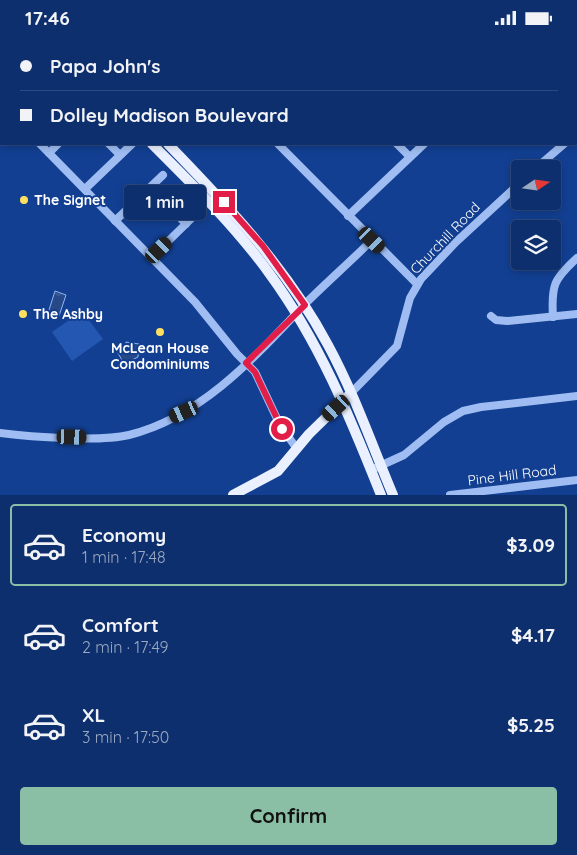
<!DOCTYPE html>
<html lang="en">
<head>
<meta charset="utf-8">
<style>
  :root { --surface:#0e2f6d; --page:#173772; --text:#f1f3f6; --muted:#9ba9c2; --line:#2e4a80; --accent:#8abfa5 }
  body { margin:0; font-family:Quicksand,sans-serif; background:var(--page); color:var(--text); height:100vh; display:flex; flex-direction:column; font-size:19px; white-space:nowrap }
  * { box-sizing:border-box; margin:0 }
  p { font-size:16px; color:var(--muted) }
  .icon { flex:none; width:28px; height:28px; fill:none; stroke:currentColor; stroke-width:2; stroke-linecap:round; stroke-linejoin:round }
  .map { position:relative; height:460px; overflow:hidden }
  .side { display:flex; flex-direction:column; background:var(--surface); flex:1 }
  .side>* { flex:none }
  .guide { position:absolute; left:0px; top:0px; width:578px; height:110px; box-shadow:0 2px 8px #0003,0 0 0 1px var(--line); display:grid; align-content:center; height:110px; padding:0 20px; background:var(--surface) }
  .needle { width:32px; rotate:77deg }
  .tools { position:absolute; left:511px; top:125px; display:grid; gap:10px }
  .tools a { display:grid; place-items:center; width:50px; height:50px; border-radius:5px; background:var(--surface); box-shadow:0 2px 8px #0003,0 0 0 1px var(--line); font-size:25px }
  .end { position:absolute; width:22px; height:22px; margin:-11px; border:6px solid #e11d48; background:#fff; box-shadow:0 0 0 2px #fff }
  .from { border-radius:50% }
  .bubble { position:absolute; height:35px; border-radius:5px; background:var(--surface); box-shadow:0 2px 8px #0003,0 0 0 1px var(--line); font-size:16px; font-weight:700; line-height:35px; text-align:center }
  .car { position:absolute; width:15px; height:30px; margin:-15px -8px; border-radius:6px; box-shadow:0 0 4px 1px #0007; background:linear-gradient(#222 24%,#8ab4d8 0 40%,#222 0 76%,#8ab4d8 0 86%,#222 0) }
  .guide b { display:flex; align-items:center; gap:18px; height:48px; font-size:19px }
  .guide b+b { border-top:1px solid var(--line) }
  .guide i { width:12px; height:12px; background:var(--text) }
  ul { padding:9px 0 0; list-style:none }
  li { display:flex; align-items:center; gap:15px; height:82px; margin:0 10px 8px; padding:0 10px; border:2px solid transparent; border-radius:5px }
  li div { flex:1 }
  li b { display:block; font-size:19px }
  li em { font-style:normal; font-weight:700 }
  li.active { border-color:var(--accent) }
  li>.icon { width:45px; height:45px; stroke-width:1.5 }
  .action { display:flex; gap:10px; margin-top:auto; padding:10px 20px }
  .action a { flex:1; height:58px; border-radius:5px; background:var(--accent); color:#111; font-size:20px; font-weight:700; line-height:58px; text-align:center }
  .status { display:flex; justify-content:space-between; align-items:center; height:35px; padding:0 25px; background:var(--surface); direction:ltr }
  .status svg { height:14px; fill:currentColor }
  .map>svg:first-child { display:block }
  .park { fill:#2457b1 }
  .water { fill:url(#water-ripples); stroke:#91b6f5 }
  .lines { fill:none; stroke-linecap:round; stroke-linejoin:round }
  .minor { stroke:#9fbdf2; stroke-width:8 }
  .major { stroke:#eaf0ff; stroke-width:10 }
  .route { stroke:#e11d48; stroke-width:6 }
  .poi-dot { fill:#ffdf60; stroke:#123f91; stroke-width:2 }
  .labels { text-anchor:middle; stroke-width:4; stroke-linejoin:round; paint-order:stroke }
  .poi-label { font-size:14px; font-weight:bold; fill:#fff; stroke:#123f91; text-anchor:start }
  .street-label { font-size:14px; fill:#fff; stroke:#123f91 }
</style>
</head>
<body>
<div class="status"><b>17:46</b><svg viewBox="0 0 49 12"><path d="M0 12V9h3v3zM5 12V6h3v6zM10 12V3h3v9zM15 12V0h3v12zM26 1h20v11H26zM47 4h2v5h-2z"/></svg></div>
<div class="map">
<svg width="577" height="460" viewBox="0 0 577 460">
  <defs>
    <pattern id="water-ripples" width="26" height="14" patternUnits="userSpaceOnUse" patternTransform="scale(1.25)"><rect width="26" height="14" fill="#284987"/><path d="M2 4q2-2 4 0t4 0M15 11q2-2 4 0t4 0" fill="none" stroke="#486499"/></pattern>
  </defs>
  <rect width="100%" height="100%" fill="#123f91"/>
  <polygon class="park" points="82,276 103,304 72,326 52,297"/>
  <g class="water">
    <polygon points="55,256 66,260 59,281 48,278"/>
    <polygon points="126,307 139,309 138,322 124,329 118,318 125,314"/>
  </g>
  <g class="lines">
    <g class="minor">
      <polyline points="108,0 109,1"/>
      <polyline points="174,0 175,1"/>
      <polyline points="291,0 292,1"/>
      <polyline points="409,0 410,1"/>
      <polyline points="227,1 229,0"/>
      <polyline points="0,54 1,55"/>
      <polyline points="576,86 577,87"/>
      <polyline points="576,97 577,96"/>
      <polyline points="40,109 195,267 237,319 255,337 280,390 297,414"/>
      <polyline points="109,109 120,120"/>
      <polyline points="278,109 417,249"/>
      <polyline points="397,109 410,122"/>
      <polyline points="49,118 58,109"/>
      <polyline points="535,134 564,109"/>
      <polyline points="151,152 186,189"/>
      <polyline points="85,154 132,109"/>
      <polyline points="348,181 424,109"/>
      <polyline points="115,186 163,140"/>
      <polyline points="151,223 198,177"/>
      <polyline points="491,281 496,285 507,286 577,279"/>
      <path d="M 553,282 C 551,250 554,244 577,223"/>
      <polyline points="352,357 397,311 410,263 421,244 456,207 520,148"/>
      <path d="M 0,398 C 31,402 100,407 129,400 C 202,382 256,321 306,268 C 327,247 350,227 372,205"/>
      <polyline points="371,435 404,420 444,387 463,376 481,372 577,361"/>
      <polyline points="450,460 577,445"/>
    </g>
    <g class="major">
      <polyline points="47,0 48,1"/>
      <polyline points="63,0 64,1"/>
      <path d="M 152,109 C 193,150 235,191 269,238 C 319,306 350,382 381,460"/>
      <path d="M 168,109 C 228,171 287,233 328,310 C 354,358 372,410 393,460"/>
      <polyline points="233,460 278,436 309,399 348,361"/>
    </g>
  </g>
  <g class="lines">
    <polyline class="route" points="224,167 263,211 305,270 246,328 255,337 282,394"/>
  </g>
  <g class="poi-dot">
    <circle cx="24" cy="165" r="5"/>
    <circle cx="23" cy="279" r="5"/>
    <circle cx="160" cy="297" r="5"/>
  </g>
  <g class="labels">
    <g class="poi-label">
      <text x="34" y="170">The Signet</text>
      <text x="33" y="284">The Ashby</text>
      <text x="160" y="318" text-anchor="middle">McLean House<tspan x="160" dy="16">Condominiums</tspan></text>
    </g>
    <g class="street-label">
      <text transform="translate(445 203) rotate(-46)" y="5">Churchill Road</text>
      <text transform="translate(512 440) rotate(-7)" y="5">Pine Hill Road</text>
    </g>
  </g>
</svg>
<div class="tools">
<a><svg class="needle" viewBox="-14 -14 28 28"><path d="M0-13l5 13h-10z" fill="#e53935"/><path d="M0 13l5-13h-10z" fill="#9ba9c2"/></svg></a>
<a><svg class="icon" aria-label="layers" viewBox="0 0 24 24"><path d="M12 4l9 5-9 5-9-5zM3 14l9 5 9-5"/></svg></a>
</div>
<i class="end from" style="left:282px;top:394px"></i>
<i class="end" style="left:224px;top:167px"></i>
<div class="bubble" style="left:124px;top:150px;width:82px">1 min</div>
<i class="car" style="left:372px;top:205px;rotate:134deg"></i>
<i class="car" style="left:159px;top:215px;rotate:46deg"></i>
<i class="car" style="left:336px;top:373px;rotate:228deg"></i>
<i class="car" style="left:184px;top:377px;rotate:246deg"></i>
<i class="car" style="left:72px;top:402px;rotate:92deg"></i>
<div class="guide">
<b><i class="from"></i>Papa John's</b>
<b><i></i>Dolley Madison Boulevard</b>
</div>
</div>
<section class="side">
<ul>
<li class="active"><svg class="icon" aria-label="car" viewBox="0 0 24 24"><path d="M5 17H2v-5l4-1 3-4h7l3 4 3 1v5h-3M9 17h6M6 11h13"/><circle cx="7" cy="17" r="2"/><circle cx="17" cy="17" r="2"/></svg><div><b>Economy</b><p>1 min · 17:48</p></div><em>$3.09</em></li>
<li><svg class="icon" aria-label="car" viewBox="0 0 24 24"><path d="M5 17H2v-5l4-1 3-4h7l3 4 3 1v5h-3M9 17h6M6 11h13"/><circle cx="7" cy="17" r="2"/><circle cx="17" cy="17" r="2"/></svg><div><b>Comfort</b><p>2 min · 17:49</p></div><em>$4.17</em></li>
<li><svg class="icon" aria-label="car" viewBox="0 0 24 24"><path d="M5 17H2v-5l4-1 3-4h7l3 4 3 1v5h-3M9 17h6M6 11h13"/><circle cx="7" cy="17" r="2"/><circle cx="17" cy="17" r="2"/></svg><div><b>XL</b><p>3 min · 17:50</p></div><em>$5.25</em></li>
</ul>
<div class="action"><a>Confirm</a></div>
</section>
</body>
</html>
